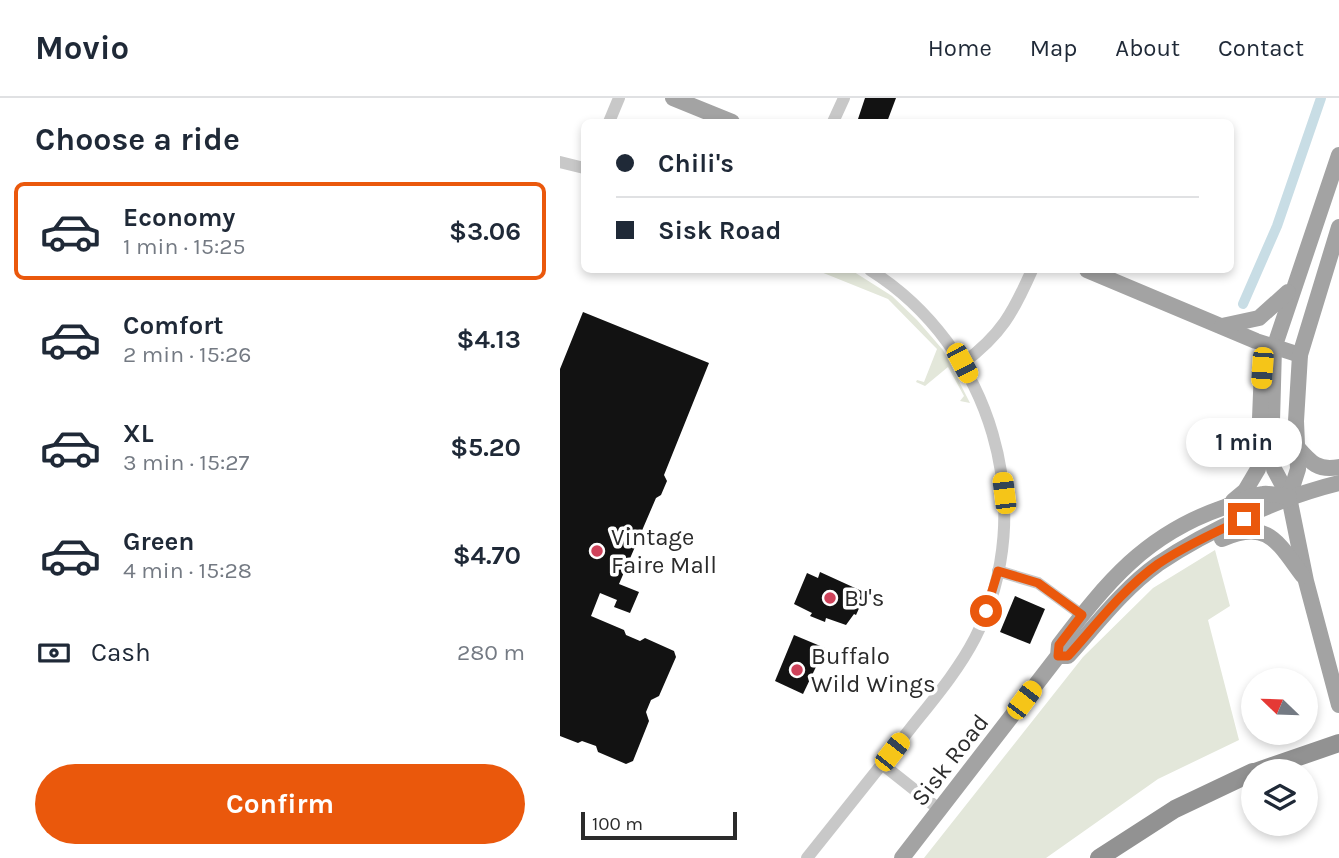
<!DOCTYPE html>
<html lang="en">
<head>
<meta charset="utf-8">
<style>
  :root { --surface:#fff; --page:#f2f2f3; --text:#1f2937; --muted:#747a83; --line:#e0e1e3; --accent:#ea580c }
  body { margin:0; font-family:Karla,sans-serif; background:var(--page); color:var(--text); height:100vh; display:flex; flex-direction:column; font-size:26px; white-space:nowrap }
  * { box-sizing:border-box; margin:0 }
  p { font-size:23px; color:var(--muted) }
  .icon { flex:none; width:38px; height:38px; fill:none; stroke:currentColor; stroke-width:2; stroke-linecap:round; stroke-linejoin:round }
  .map { position:relative; flex:1; overflow:hidden }
  .drawer { display:flex; flex-direction:column; background:var(--surface); width:560px }
  .drawer>* { flex:none }
  .top-card { position:absolute; left:21px; top:21px; width:653px; height:154px; border-radius:10px; box-shadow:0 4px 10px #0003; display:grid; align-content:center; height:154px; padding:0 35px; background:var(--surface) }
  .needle { width:46px; rotate:293deg }
  .fabs { position:absolute; left:681px; top:570px; display:grid; gap:14px }
  .fabs a { display:grid; place-items:center; width:77px; height:77px; border-radius:50%; background:var(--surface); box-shadow:0 4px 10px #0003; font-size:35px }
  .scale { position:absolute; left:21px; bottom:18px; width:156px; box-sizing:border-box; padding-left:7px; border:4px solid #2b2b2b; border-top:0; font-size:19px; line-height:24px; white-space:nowrap; color:#2b2b2b; -webkit-text-stroke:5px #fff; paint-order:stroke }
  .end { position:absolute; width:32px; height:32px; margin:-16px; border:9px solid #ea580c; background:#fff; box-shadow:0 0 0 4px #fff }
  .from { border-radius:50% }
  .bubble { position:absolute; height:49px; border-radius:24px; background:var(--surface); box-shadow:0 4px 10px #0003; font-size:23px; font-weight:700; line-height:49px; text-align:center }
  .car { position:absolute; width:21px; height:42px; margin:-21px -10px; border-radius:9px; box-shadow:0 0 5px 2px #0007; background:linear-gradient(#f5c518 24%,#345 0 40%,#f5c518 0 76%,#345 0 86%,#f5c518 0) }
  .top-card b { display:flex; align-items:center; gap:24px; height:66px; font-size:26px }
  .top-card b+b { border-top:2px solid var(--line) }
  .top-card i { width:18px; height:18px; background:var(--text) }
  ul { padding:0; list-style:none }
  li { display:flex; align-items:center; gap:21px; height:98px; margin:0 14px 10px; padding:0 21px; border:4px solid transparent; border-radius:10px }
  li div { flex:1 }
  li b { display:block; font-size:26px }
  li em { font-style:normal; font-weight:700 }
  li.current { border-color:var(--accent) }
  li>.icon { width:63px; height:63px; stroke-width:1.5 }
  h2 { padding:0 35px; font-size:32px; line-height:84px }
  .pay { display:flex; align-items:center; gap:18px; height:77px; padding:0 35px; font-size:26px }
  .pay p { margin-inline-start:auto }
  .button { display:flex; gap:14px; margin-top:auto; padding:14px 35px }
  .button a { flex:1; height:80px; border-radius:42px; background:var(--accent); color:#fff; font-size:28px; font-weight:700; line-height:80px; text-align:center }
  header { display:flex; align-items:center; gap:42px; box-sizing:border-box; height:98px; padding:0 35px; background:var(--surface); border-bottom:2px solid var(--line) }
  header strong { font-size:33px }
  nav { display:flex; gap:38px; margin-inline-start:auto; font-size:24px }
  main { display:flex; flex:1; min-height:0 }
  .map>svg:first-child { display:block }
  .green { fill:#e3e7da }
  .lines { fill:none; stroke-linecap:round; stroke-linejoin:round }
  .canal { stroke:#c8dde5; stroke-width:10 }
  .building { fill:#121212 }
  .minor { stroke:#c8c8c8; stroke-width:12 }
  .major { stroke:#a3a3a3; stroke-width:16 }
  .highway { stroke:#929292; stroke-width:18 }
  .route { stroke:#ea580c; stroke-width:9 }
  .poi-dot { fill:#ce425a; stroke:#fff; stroke-width:2.5 }
  .labels { text-anchor:middle; stroke-width:7; stroke-linejoin:round; paint-order:stroke }
  .poi-label { font-size:24px; fill:#2b2b2b; stroke:#fff; text-anchor:start }
  .street-label { font-size:24px; fill:#2b2b2b; stroke:#fff }
</style>
</head>
<body>
<header>
<strong>Movio</strong>
<nav><a>Home</a><a>Map</a><a>About</a><a>Contact</a></nav>
</header>
<main>
<section class="drawer">
<h2>Choose a ride</h2>
<ul>
<li class="current"><svg class="icon" aria-label="car" viewBox="0 0 24 24"><path d="M5 17H2v-5l4-1 3-4h7l3 4 3 1v5h-3M9 17h6M6 11h13"/><circle cx="7" cy="17" r="2"/><circle cx="17" cy="17" r="2"/></svg><div><b>Economy</b><p>1 min · 15:25</p></div><em>$3.06</em></li>
<li><svg class="icon" aria-label="car" viewBox="0 0 24 24"><path d="M5 17H2v-5l4-1 3-4h7l3 4 3 1v5h-3M9 17h6M6 11h13"/><circle cx="7" cy="17" r="2"/><circle cx="17" cy="17" r="2"/></svg><div><b>Comfort</b><p>2 min · 15:26</p></div><em>$4.13</em></li>
<li><svg class="icon" aria-label="car" viewBox="0 0 24 24"><path d="M5 17H2v-5l4-1 3-4h7l3 4 3 1v5h-3M9 17h6M6 11h13"/><circle cx="7" cy="17" r="2"/><circle cx="17" cy="17" r="2"/></svg><div><b>XL</b><p>3 min · 15:27</p></div><em>$5.20</em></li>
<li><svg class="icon" aria-label="car" viewBox="0 0 24 24"><path d="M5 17H2v-5l4-1 3-4h7l3 4 3 1v5h-3M9 17h6M6 11h13"/><circle cx="7" cy="17" r="2"/><circle cx="17" cy="17" r="2"/></svg><div><b>Green</b><p>4 min · 15:28</p></div><em>$4.70</em></li>
</ul>
<div class="pay"><svg class="icon" aria-label="cash" viewBox="0 0 24 24"><path d="M3 7h18v10H3z"/><circle cx="12" cy="12" r="2"/></svg>Cash<p>280 m</p></div>
<div class="button"><a>Confirm</a></div>
</section>
<div class="map">
<svg width="779" height="760" viewBox="0 0 779 760">
  <rect width="100%" height="100%" fill="#fff"/>
  <g class="green">
    <polygon points="256,172 291,172 332,198 357,222 383,252 410,305 400,303 404,298 388,269 365,288 356,284 357,282 364,284 377,251 328,201"/>
    <polygon points="655,452 670,508 648,522 679,642 598,681 486,760 364,760 523,559 593,490"/>
  </g>
  <g class="lines">
    <polyline class="canal" points="683,206 717,128 761,0"/>
  </g>
  <g class="building">
    <polygon points="305,0 336,0 327,24 297,24"/>
    <polygon points="23,214 149,265 104,377 107,383 101,397 96,400 59,486 79,494 70,515 54,509 57,502 40,495 31,518 64,532 66,537 80,543 85,540 114,553 116,559 99,598 91,602 86,614 89,623 73,663 66,666 38,654 36,648 22,643 18,645 0,638 0,271"/>
    <polygon points="260,474 306,495 296,517 294,516 286,527 266,520 265,524 250,518 252,515 234,506 247,475 258,480"/>
    <polygon points="455,498 485,511 470,546 440,534"/>
    <polygon points="234,537 265,550 243,596 215,583"/>
  </g>
  <g class="lines">
    <g class="minor">
      <polyline points="49,24 59,0"/>
      <polyline points="273,24 284,0"/>
      <polyline points="0,64 24,70"/>
      <path d="M 403,265 C 441,237 453,215 472,172"/>
      <polyline points="438,473 478,485 522,517"/>
      <polyline points="322,666 380,712"/>
      <path d="M 247,760 C 281,717 316,674 350,631 C 373,602 398,573 415,540 C 481,411 431,248 310,172"/>
    </g>
    <g class="major">
      <polyline points="113,0 172,24"/>
      <polyline points="779,57 714,250 712,323 714,371 729,399 746,483 779,607"/>
      <polyline points="527,172 696,243 740,257"/>
      <polyline points="662,228 699,220 728,194"/>
      <path d="M 737,349 C 751,365 758,373 779,369"/>
      <polyline points="729,399 738,371 736,323 740,257 779,129"/>
      <polyline points="673,403 685,393 698,371 702,270 712,252"/>
      <path d="M 662,441 C 708,420 718,445 743,478"/>
      <path d="M 498,558 L 508,558 C 536,527 563,491 598,466 C 648,432 721,399 779,385"/>
      <path d="M 342,760 L 498,558 L 499,547 C 547,484 585,437 662,410 C 674,406 690,397 703,396 C 711,395 721,398 729,399"/>
    </g>
    <g class="highway">
      <polyline points="695,674 779,645"/>
      <polyline points="539,760 615,711 693,674"/>
    </g>
  </g>
  <g class="lines">
    <path class="route" d="M 426,513 L 438,473 L 478,485 L 522,517 L 499,547 L 498,558 L 508,558 C 536,527 563,491 598,466 C 625,448 655,434 684,421"/>
  </g>
  <g class="poi-dot">
    <circle cx="37" cy="453" r="7"/>
    <circle cx="270" cy="500" r="7"/>
    <circle cx="237" cy="572" r="7"/>
  </g>
  <g class="labels">
    <g class="poi-label">
      <text x="51" y="447">Vintage<tspan x="51" dy="28">Faire Mall</tspan></text>
      <text x="284" y="508">BJ's</text>
      <text x="251" y="566">Buffalo<tspan x="251" dy="28">Wild Wings</tspan></text>
    </g>
    <g class="street-label">
      <text transform="translate(390 662) rotate(-52)" y="8">Sisk Road</text>
    </g>
  </g>
</svg>
<div class="fabs">
<a><svg class="needle" viewBox="-14 -14 28 28"><path d="M0-13l5 13h-10z" fill="#e53935"/><path d="M0 13l5-13h-10z" fill="#747a83"/></svg></a>
<a><svg class="icon" aria-label="layers" viewBox="0 0 24 24"><path d="M12 4l9 5-9 5-9-5zM3 14l9 5 9-5"/></svg></a>
</div>
<div class="scale">100 m</div>
<i class="end from" style="left:426px;top:513px"></i>
<i class="end" style="left:684px;top:421px"></i>
<div class="bubble" style="left:626px;top:320px;width:116px">1 min</div>
<i class="car" style="left:402px;top:265px;rotate:152deg"></i>
<i class="car" style="left:702px;top:270px;rotate:184deg"></i>
<i class="car" style="left:444px;top:395px;rotate:353deg"></i>
<i class="car" style="left:464px;top:602px;rotate:37deg"></i>
<i class="car" style="left:332px;top:654px;rotate:38deg"></i>
<div class="top-card">
<b><i class="from"></i>Chili's</b>
<b><i></i>Sisk Road</b>
</div>
</div>
</main>
</body>
</html>
